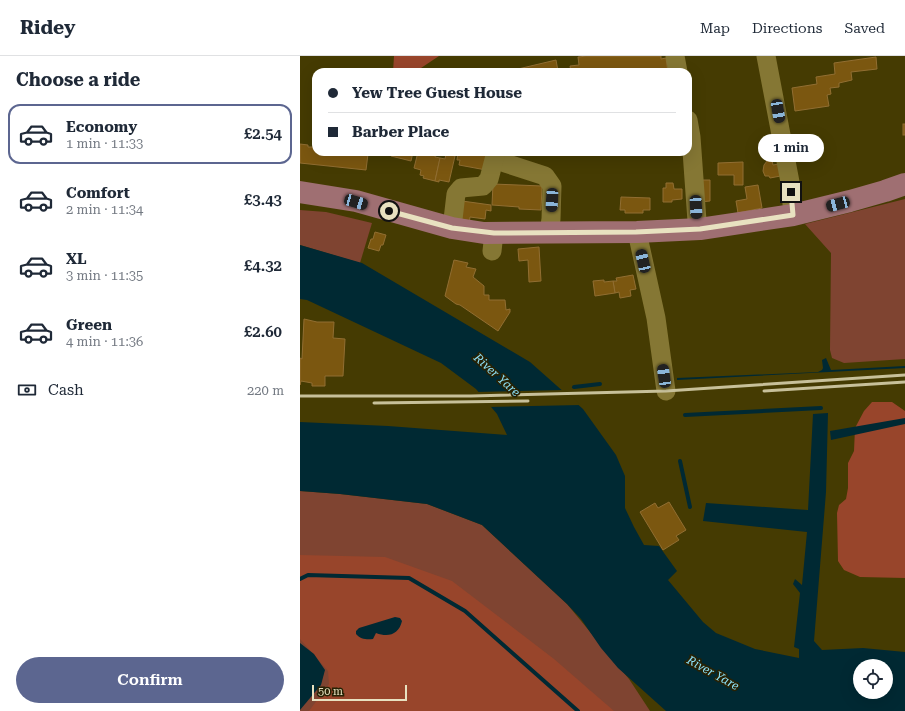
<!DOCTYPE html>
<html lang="en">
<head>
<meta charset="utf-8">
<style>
  :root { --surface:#fff; --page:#f2f2f3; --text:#1f2937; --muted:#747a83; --line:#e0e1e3; --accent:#5c6690 }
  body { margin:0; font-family:"Roboto Serif",serif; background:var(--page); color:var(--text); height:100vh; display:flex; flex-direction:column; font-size:15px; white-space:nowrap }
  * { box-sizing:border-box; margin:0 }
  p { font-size:13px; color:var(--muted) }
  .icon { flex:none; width:22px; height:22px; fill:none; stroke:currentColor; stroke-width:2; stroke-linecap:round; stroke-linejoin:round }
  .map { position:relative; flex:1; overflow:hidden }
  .drawer { display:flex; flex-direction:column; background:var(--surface); width:300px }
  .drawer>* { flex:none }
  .top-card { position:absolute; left:12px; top:12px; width:380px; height:88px; border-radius:12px; box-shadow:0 4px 16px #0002; display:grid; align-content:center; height:88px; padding:0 16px; background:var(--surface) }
  .tools { position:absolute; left:553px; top:603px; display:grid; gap:8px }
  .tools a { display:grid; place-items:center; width:40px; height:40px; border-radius:50%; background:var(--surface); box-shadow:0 4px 16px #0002; font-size:20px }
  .scale { position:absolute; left:12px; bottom:10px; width:95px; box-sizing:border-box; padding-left:4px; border:2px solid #e8e1c0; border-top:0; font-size:11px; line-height:14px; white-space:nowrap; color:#e8e1c0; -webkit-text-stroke:3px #272205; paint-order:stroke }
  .end { position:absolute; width:18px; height:18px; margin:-9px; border:5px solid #e8e1c0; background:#111; box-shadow:0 0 0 2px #111 }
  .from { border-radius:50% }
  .bubble { position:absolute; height:28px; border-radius:14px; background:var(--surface); box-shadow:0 4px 16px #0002; font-size:13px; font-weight:600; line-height:28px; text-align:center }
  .car { position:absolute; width:12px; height:24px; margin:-12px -6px; border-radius:5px; box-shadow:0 0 3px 1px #0007; background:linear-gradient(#222 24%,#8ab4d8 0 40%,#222 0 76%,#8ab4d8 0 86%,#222 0) }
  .top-card b { display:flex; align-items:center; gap:14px; height:38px; font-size:15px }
  .top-card b+b { border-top:1px solid var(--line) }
  .top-card i { width:10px; height:10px; background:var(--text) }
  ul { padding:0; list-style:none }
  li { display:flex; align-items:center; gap:12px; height:60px; margin:0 8px 6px; padding:0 8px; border:2px solid transparent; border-radius:12px }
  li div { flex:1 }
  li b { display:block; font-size:15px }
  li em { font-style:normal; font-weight:600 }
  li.selected { border-color:var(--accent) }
  li>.icon { width:36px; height:36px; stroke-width:1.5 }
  h2 { padding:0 16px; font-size:18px; line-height:48px }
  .pay { display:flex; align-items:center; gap:10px; height:44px; padding:0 16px; font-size:15px }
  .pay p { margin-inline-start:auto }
  .button { display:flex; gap:8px; margin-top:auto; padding:8px 16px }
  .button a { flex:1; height:46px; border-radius:24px; background:var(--accent); color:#fff; font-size:16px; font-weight:600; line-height:46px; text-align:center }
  header { display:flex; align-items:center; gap:24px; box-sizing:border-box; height:56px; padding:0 20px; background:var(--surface); border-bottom:1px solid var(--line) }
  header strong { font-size:19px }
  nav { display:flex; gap:22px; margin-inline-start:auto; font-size:14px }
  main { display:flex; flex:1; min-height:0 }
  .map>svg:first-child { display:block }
  .green { fill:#7f4431 }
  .forest { fill:#98452b }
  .water { fill:#002933; fill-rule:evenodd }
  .pier { fill:#453b02 }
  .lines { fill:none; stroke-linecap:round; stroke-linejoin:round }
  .stream { stroke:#002933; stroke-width:4 }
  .building { fill:#7b5710; stroke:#916e32 }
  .minor { stroke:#857734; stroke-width:19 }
  .major { stroke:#9f6f72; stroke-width:22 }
  .rail { stroke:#c7c09a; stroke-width:3 }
  .route { stroke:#e8e1c0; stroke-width:5 }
  .labels { text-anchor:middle; stroke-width:3.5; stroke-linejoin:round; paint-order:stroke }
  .water-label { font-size:12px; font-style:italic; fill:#8de2fa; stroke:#272205 }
</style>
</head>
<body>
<header>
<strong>Ridey</strong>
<nav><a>Map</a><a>Directions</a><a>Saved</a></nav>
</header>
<main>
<section class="drawer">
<h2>Choose a ride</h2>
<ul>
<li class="selected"><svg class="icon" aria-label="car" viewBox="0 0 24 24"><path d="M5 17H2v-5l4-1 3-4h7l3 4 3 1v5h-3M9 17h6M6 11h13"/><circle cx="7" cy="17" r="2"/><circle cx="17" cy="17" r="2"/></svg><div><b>Economy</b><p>1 min · 11:33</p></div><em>£2.54</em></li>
<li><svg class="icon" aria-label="car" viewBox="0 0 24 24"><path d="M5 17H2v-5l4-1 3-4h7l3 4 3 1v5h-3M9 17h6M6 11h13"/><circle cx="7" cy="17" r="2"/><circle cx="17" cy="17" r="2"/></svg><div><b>Comfort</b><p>2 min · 11:34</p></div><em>£3.43</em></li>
<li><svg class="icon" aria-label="car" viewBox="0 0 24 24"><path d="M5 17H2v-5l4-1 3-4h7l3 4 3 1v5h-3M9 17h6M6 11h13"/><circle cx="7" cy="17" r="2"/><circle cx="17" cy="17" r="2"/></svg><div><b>XL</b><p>3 min · 11:35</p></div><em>£4.32</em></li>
<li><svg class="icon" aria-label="car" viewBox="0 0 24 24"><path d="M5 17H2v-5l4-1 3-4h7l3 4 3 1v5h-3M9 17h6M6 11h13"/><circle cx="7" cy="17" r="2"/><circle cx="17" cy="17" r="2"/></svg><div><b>Green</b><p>4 min · 11:36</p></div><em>£2.60</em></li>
</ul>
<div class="pay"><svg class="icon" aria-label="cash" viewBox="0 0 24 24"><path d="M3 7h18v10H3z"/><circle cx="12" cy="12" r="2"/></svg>Cash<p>220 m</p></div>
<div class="button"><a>Confirm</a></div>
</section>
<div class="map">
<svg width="605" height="655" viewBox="0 0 605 655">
  <rect width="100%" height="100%" fill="#453b02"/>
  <g class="green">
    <polygon points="605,143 605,303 544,307 532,302 530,294 531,197 505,168"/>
    <polygon points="0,154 26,156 72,167 60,207 0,189"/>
    <polygon points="0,435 40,438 127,448 182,469 267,548 329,623 350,655 0,655"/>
  </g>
  <g class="forest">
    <polygon points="94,0 139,0 115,16 93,16"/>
    <polygon points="572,346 592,346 605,355 605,522 560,521 544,514 538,505 537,457 539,449 546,443 548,432 548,407 554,395 555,372 564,355"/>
    <polygon points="0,499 85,501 152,525 254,603 314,655 9,655 29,628 28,615 0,583"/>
  </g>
  <g class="water">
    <path d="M 0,189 L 62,207 L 230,306 L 283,353 L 316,399 L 325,420 L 325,452 L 334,471 L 344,489 L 359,490 L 377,515 L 368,524 L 403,566 L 416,577 L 455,593 L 499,602 L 499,593 L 494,591 L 500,537 L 493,528 L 495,523 L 502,529 L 507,476 L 403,465 L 406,447 L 508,454 L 513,358 L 528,357 L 526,436 L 514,585 L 522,594 L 563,592 L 605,596 L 605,655 L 366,655 L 318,612 L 301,592 L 281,563 L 267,548 L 182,469 L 127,448 L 40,438 L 0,435 L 0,366 L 88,370 L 207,379 L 197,358 L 176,333 L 141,307 L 7,244 L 0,243 ZM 560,610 L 586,610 L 586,636 L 560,636 Z"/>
    <polygon points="526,302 531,314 605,310 605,312 377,324 377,322 518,316 522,314 523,312 522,304"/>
    <polygon points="605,362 605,368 531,384 530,375"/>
    <path d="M 95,561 L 100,562 L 102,565 C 99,578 89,582 76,577 L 73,583 C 67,584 60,583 56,578 L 56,575 L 59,572 Z"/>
    <polygon points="0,587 14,598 25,614 21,629 0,654"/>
  </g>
  <polygon class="pier" points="265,334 281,349 188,351 175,336"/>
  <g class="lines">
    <g class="stream">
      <polyline points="274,331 300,328"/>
      <polyline points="385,359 521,352"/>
      <polyline points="380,405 390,451"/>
      <polyline points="0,523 8,519 109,522 165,555 278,655"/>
    </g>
  </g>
  <g class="building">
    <polygon points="287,0 361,0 361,3 366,2 368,16 271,16 270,10 279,9 278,1"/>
    <polygon points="576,1 577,13 551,16 552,24 539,27 539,31 530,32 531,38 527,39 529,50 495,55 492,32 517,28 516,21 535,18 534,7"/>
    <polygon points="256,4 258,15 219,16 218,13"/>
    <rect x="603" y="68" width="2" height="11"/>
    <polygon points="0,88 8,89 8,91 16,91 16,96 55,96 68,98 66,114 0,107"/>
    <polygon points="92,96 113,96 111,105 91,100"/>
    <polygon points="118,96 122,98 123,96 136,96 135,101 140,102 135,125 123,122 124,120 120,119 121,114 114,112"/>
    <polygon points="158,96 168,97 168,96 180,96 180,98 188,100 186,114 159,109 160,104 157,104"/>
    <polygon points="146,98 155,100 149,126 139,124 139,126 135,125 140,102 145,103"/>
    <polygon points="472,104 473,109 485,107 486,119 470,122 469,120 465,120 463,115 464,109 467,105"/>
    <polygon points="443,106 443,129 434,129 434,119 418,119 418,107"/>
    <polygon points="399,124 410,124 410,145 400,146"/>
    <polygon points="366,127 373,127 374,133 382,133 382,143 372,144 372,146 363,146 363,132 366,132"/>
    <polygon points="193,128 242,130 241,154 219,153 219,151 192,149"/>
    <polygon points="458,129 462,152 438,157 436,145 447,143 445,131"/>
    <polygon points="321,141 350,142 350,154 343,154 343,157 325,157 325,154 320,154"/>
    <polygon points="162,145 191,149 191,155 186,154 185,163 170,161 169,168 158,166"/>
    <polygon points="75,176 86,179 83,189 81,189 79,195 68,192 71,183 73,183"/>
    <polygon points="239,191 241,225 229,226 228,204 219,205 218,193"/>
    <polygon points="154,204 168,207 166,211 176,213 173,221 184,230 184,239 189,239 189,244 205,244 206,254 210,253 210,256 198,275 160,249 156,248 145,240"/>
    <polygon points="333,219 336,233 330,234 331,240 320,242 319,236 315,237 313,225 317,225 316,222"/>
    <polygon points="304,224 304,226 313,225 315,237 295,240 293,225"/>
    <polygon points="4,263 17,266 34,266 33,282 45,283 43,320 25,320 25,330 12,330 12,327 1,325 0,329 0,302 2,303"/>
    <polygon points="369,446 386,474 376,480 379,484 363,494 340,456 355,447 358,452"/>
  </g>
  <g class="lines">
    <g class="minor">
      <polyline points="375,0 378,16"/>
      <polyline points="466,0 490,126 493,159"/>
      <polyline points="388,64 391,81 397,165 400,173"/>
      <polyline points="197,96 205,107 245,120 252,130 251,163 249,176"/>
      <polyline points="152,172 156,138 161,132 183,130 189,123 196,96"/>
      <polyline points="337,176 356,262 366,335"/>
      <polyline points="192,195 194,177"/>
    </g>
    <polyline class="major" points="0,136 56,145 152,172 184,177 337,176 400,173 493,159 550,145 585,135 605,128"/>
    <g class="rail">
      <polyline points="464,335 605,326"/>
      <polyline points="0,340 171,340 366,335 605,319"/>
      <polyline points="74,347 228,345"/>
    </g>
  </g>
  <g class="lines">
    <polyline class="route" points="89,155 152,172 194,177 336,176 400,173 493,159 491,136"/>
  </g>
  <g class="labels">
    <g class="water-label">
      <text transform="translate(197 319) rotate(42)" y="4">River Yare</text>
      <text transform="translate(413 617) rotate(29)" y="4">River Yare</text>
    </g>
  </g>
</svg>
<div class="tools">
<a><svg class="icon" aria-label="locate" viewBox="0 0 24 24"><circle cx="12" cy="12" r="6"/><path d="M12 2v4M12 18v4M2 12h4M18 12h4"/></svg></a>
</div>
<div class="scale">50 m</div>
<i class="end from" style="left:89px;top:155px"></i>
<i class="end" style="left:491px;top:136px"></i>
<div class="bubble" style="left:458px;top:78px;width:66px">1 min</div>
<i class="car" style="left:478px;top:55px;rotate:170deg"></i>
<i class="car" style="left:252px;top:144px;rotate:183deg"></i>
<i class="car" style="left:56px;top:146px;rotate:106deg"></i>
<i class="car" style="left:538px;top:148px;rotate:255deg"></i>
<i class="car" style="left:396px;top:151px;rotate:177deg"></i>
<i class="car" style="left:343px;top:205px;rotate:347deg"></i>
<i class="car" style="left:364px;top:320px;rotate:352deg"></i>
<div class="top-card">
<b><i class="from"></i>Yew Tree Guest House</b>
<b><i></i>Barber Place</b>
</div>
</div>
</main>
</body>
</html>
